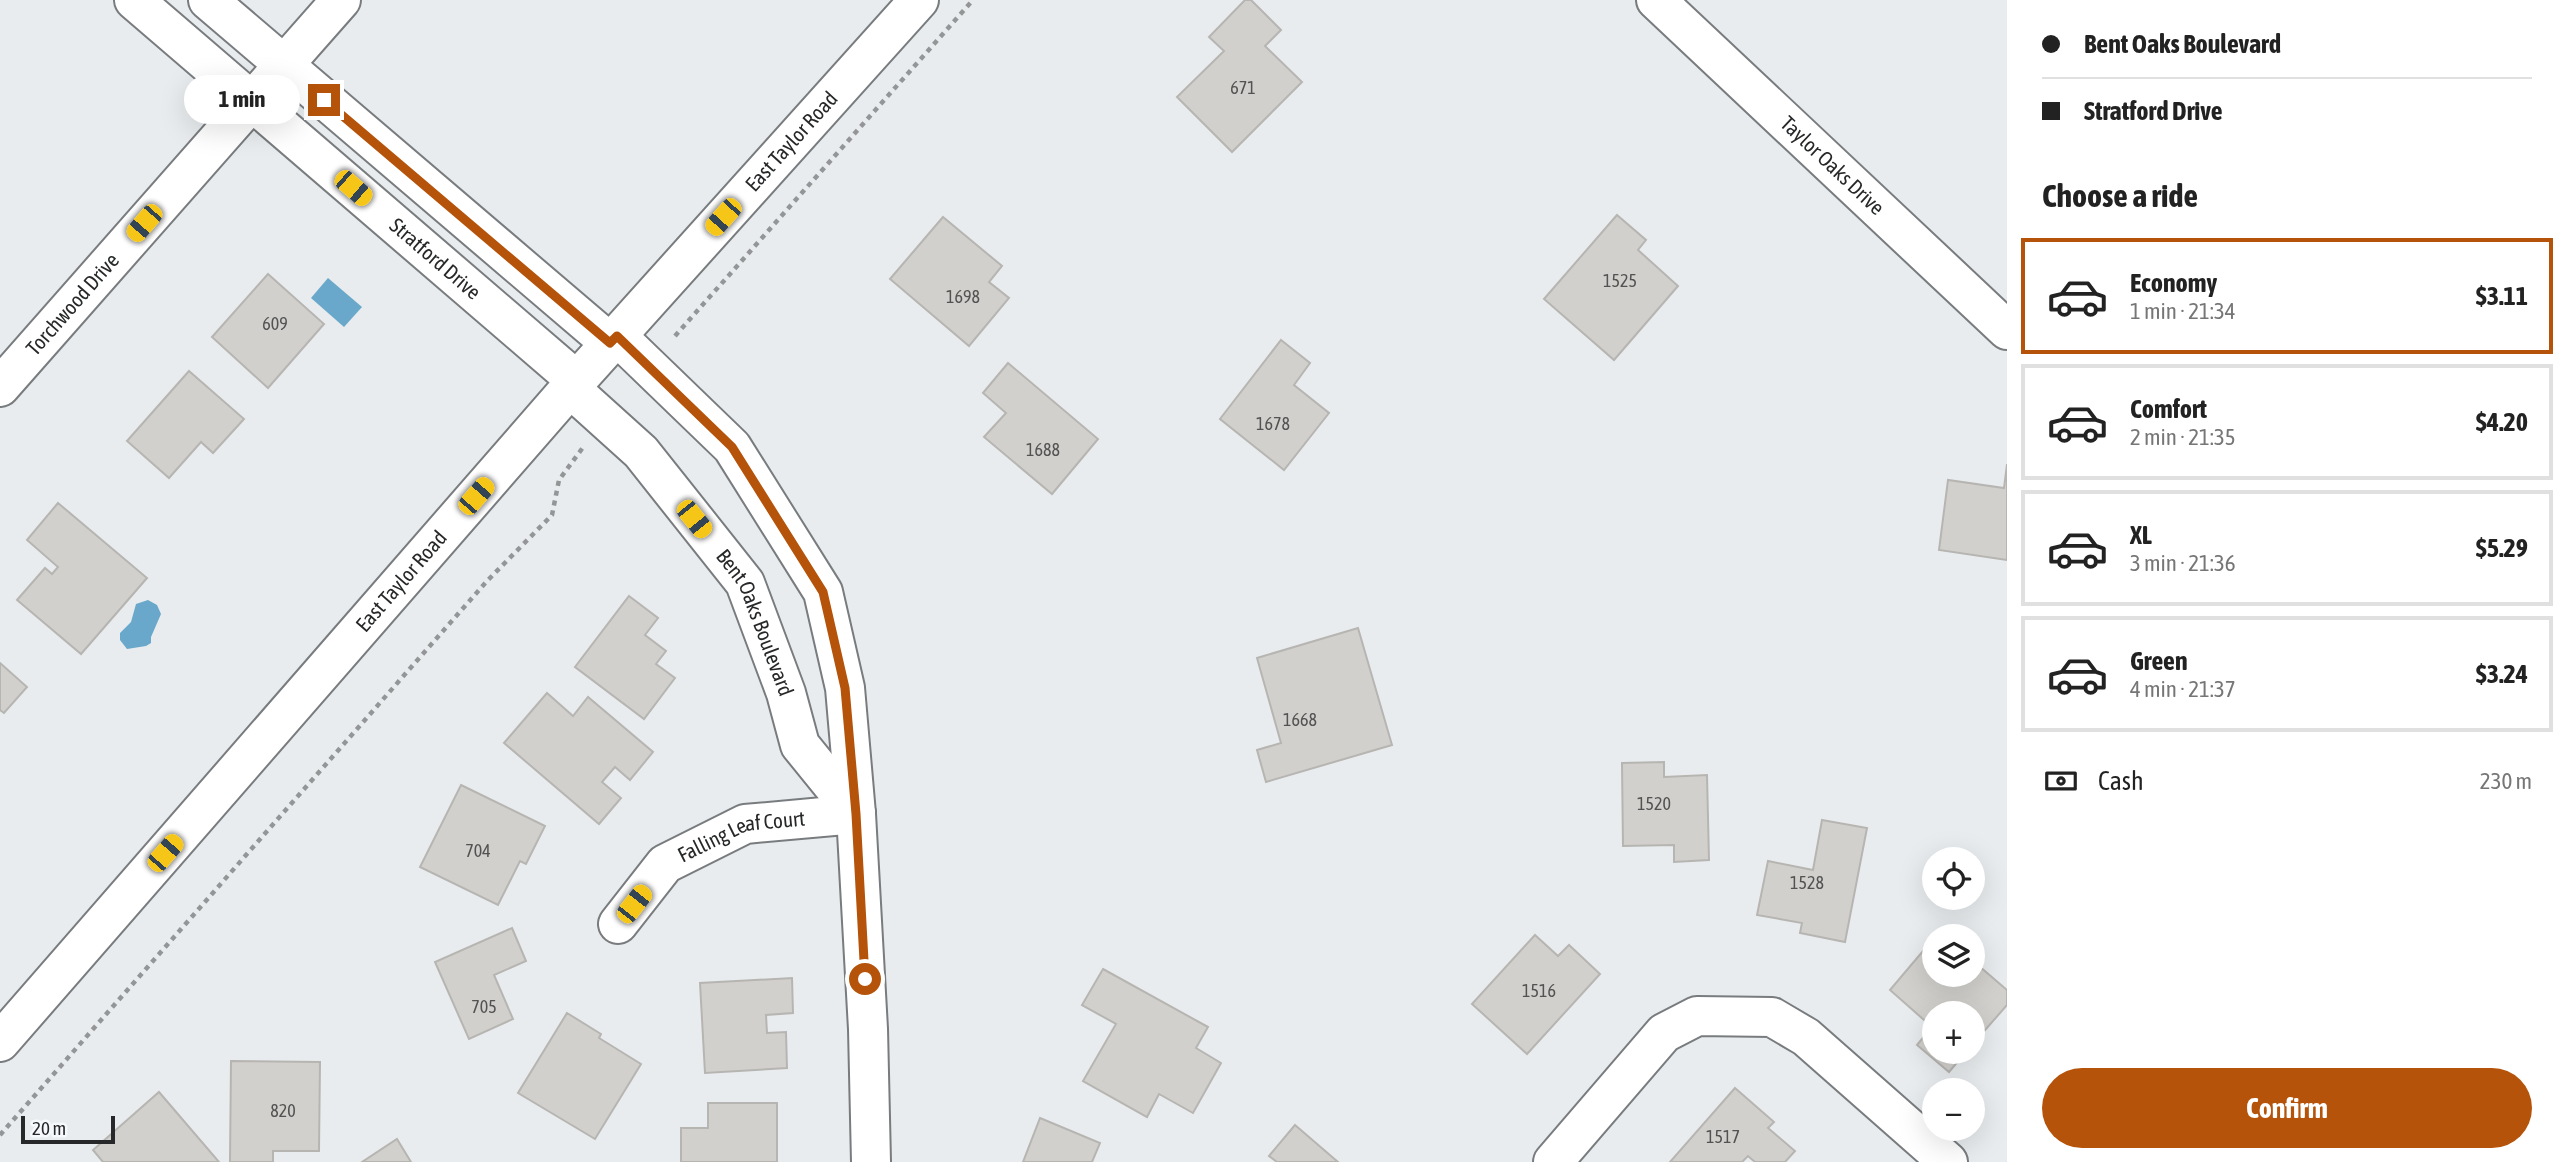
<!DOCTYPE html>
<html lang="en">
<head>
<meta charset="utf-8">
<style>
  :root { --surface:#fff; --page:#f6f6f6; --text:#222; --muted:#767676; --line:#e0e0e0; --accent:#b45309 }
  body { margin:0; font-family:"Asap Condensed",sans-serif; background:var(--page); color:var(--text); height:100vh; display:flex; flex-direction:column; font-size:26px; white-space:nowrap }
  * { box-sizing:border-box; margin:0 }
  p { font-size:23px; color:var(--muted) }
  .icon { flex:none; width:38px; height:38px; fill:none; stroke:currentColor; stroke-width:2; stroke-linecap:round; stroke-linejoin:round }
  .map { position:relative; flex:1; overflow:hidden }
  .details { display:flex; flex-direction:column; background:var(--surface); width:560px }
  .details>* { flex:none }
  .banner { display:grid; align-content:center; height:154px; padding:0 35px; background:var(--surface) }
  .buttons { position:absolute; left:1922px; top:847px; display:grid; gap:14px }
  .buttons a { display:grid; place-items:center; width:63px; height:63px; border-radius:50%; background:var(--surface); box-shadow:0 7px 28px #0002; font-size:35px }
  .scale { position:absolute; left:21px; bottom:18px; width:94px; box-sizing:border-box; padding-left:7px; border:4px solid #272829; border-top:0; font-size:19px; line-height:24px; white-space:nowrap; color:#272829; -webkit-text-stroke:5px #f6f9fb; paint-order:stroke }
  .end { position:absolute; width:32px; height:32px; margin:-16px; border:9px solid #b45309; background:#fff; box-shadow:0 0 0 4px #fff }
  .from { border-radius:50% }
  .bubble { position:absolute; height:49px; border-radius:24px; background:var(--surface); box-shadow:0 7px 28px #0002; font-size:23px; font-weight:700; line-height:49px; text-align:center }
  .car { position:absolute; width:21px; height:42px; margin:-21px -10px; border-radius:9px; box-shadow:0 0 5px 2px #0007; background:linear-gradient(#f5c518 24%,#345 0 40%,#f5c518 0 76%,#345 0 86%,#f5c518 0) }
  .banner b { display:flex; align-items:center; gap:24px; height:66px; font-size:26px }
  .banner b+b { border-top:2px solid var(--line) }
  .banner i { width:18px; height:18px; background:var(--text) }
  ul { padding:0; list-style:none }
  li { display:flex; align-items:center; gap:21px; height:116px; margin:0 14px 10px; padding:0 21px; border:4px solid var(--line); border-radius:0px }
  li div { flex:1 }
  li b { display:block; font-size:26px }
  li em { font-style:normal; font-weight:700 }
  li.selected { border-color:var(--accent) }
  li>.icon { width:63px; height:63px; stroke-width:1.5 }
  h2 { padding:0 35px; font-size:32px; line-height:84px }
  .pay { display:flex; align-items:center; gap:18px; height:77px; padding:0 35px; font-size:26px }
  .pay p { margin-inline-start:auto }
  .cta { display:flex; gap:14px; margin-top:auto; padding:14px 35px }
  .cta a { flex:1; height:80px; border-radius:42px; background:var(--accent); color:#fff; font-size:28px; font-weight:700; line-height:80px; text-align:center }
  main { display:flex; flex:1; min-height:0 }
  .map>svg:first-child { display:block }
  .water { fill:#69a8ca }
  .building { fill:#d2d0cd; stroke:#b7b5b2; stroke-width:2 }
  .lines { fill:none; stroke-linecap:round; stroke-linejoin:round }
  .minor-casing { stroke:#797c7e; stroke-width:42 }
  .secondary-casing { stroke:#797c7e; stroke-width:42 }
  .path { stroke:#939597; stroke-width:4.5; stroke-dasharray:5 5; stroke-linecap:butt }
  .minor { stroke:#fff; stroke-width:38 }
  .secondary { stroke:#fff; stroke-width:38 }
  .route { stroke:#b45309; stroke-width:9 }
  .labels { text-anchor:middle; stroke-width:6; stroke-linejoin:round; paint-order:stroke }
  .number-label { font-size:18px; fill:#525252 }
  .street-label { font-size:21px; fill:#272829; stroke:#f6f9fb }
</style>
</head>
<body>
<main>
<div class="map">
<svg width="2007" height="1162" viewBox="0 0 2007 1162">
  <rect width="100%" height="100%" fill="#e8ecee"/>
  <g class="water">
    <polygon points="328,278 362,307 344,327 311,298"/>
    <polygon points="148,600 157,605 161,614 151,637 151,643 146,646 127,649 120,640 120,633 131,622 136,604"/>
  </g>
  <g class="building">
    <polygon points="1245,0 1251,0 1281,30 1265,46 1302,82 1232,152 1177,97 1224,51 1209,37"/>
    <polygon points="1617,215 1646,240 1638,250 1678,286 1614,360 1544,299"/>
    <polygon points="943,217 1002,266 989,282 1009,298 969,346 890,279"/>
    <polygon points="268,274 324,324 268,388 212,337"/>
    <polygon points="1281,340 1310,363 1294,385 1329,413 1284,470 1220,419"/>
    <polygon points="1008,363 1098,439 1052,494 984,437 1006,413 983,393"/>
    <polygon points="189,371 244,419 213,453 201,442 169,478 127,441"/>
    <polygon points="2007,464 2007,560 1939,550 1948,480 2004,488"/>
    <polygon points="58,503 147,578 81,654 17,600 45,568 52,574 58,567 27,540"/>
    <polygon points="629,596 658,618 645,635 666,651 656,664 675,678 644,719 575,667"/>
    <polygon points="1358,628 1392,745 1266,782 1257,750 1281,743 1257,658"/>
    <polygon points="0,663 27,687 4,713 0,710"/>
    <polygon points="547,693 573,716 588,697 653,752 630,780 615,767 602,782 621,798 599,824 504,743"/>
    <polygon points="1664,762 1664,777 1707,775 1709,860 1674,862 1674,845 1623,846 1622,763"/>
    <polygon points="461,785 545,826 526,864 520,861 498,905 420,867"/>
    <polygon points="1822,820 1867,828 1845,942 1800,933 1802,923 1757,915 1768,861 1813,870"/>
    <polygon points="512,928 526,961 494,975 513,1019 469,1039 435,962"/>
    <polygon points="1535,935 1558,956 1569,945 1600,974 1527,1054 1472,1004"/>
    <polygon points="1923,951 1934,961 1934,975 1972,975 1972,960 2007,990 2007,1005 1972,1045 1972,1013 1934,1013 1934,1052 1966,1052 1949,1072 1917,1045 1932,1027 1890,990"/>
    <polygon points="1103,969 1208,1027 1196,1048 1221,1063 1193,1113 1159,1094 1147,1117 1083,1081 1116,1024 1082,1005"/>
    <polygon points="792,978 793,1013 766,1015 767,1033 786,1032 787,1068 705,1073 700,983"/>
    <polygon points="567,1013 601,1034 599,1038 641,1064 595,1139 518,1093"/>
    <polygon points="231,1061 320,1062 319,1151 273,1151 273,1162 230,1162"/>
    <polygon points="1735,1088 1774,1122 1768,1128 1795,1151 1785,1162 1755,1162 1748,1156 1742,1162 1670,1162"/>
    <polygon points="159,1092 219,1162 103,1162 93,1150"/>
    <polygon points="708,1103 777,1103 777,1162 681,1162 681,1128 708,1128"/>
    <polygon points="1040,1118 1100,1143 1092,1162 1023,1162"/>
    <polygon points="1295,1125 1338,1162 1277,1162 1269,1156"/>
    <polygon points="397,1139 411,1162 362,1162"/>
  </g>
  <g class="lines">
    <g class="minor-casing">
      <g id="minor">
        <path id="s1" d="M 134,0 L 577,381"/>
        <polyline points="208,0 610,343"/>
        <path id="s2" d="M 1656,0 L 2007,330"/>
        <polyline points="617,336 732,447 823,592 845,688 856,814 868,1029 871,1162"/>
        <path id="s3" d="M 0,387 L 341,0"/>
        <path id="s4" d="M 570,388 L 641,452 L 745,583 L 786,693 L 800,745 L 856,814"/>
        <path id="s5" d="M 618,924 L 665,864 L 745,824 L 856,814"/>
        <polyline points="1553,1162 1664,1033 1697,1016 1772,1017 1806,1037 1948,1162"/>
      </g>
    </g>
    <g class="secondary-casing">
      <g id="secondary">
        <path id="s6" d="M 0,1042 L 570,388 L 919,0"/>
      </g>
    </g>
    <g class="path">
      <polyline points="675,336 973,0"/>
      <polyline points="0,1135 487,581 552,515 559,480 584,446"/>
    </g>
    <use href="#minor" class="minor"/>
    <use href="#secondary" class="secondary"/>
  </g>
  <g class="lines">
    <polyline class="route" points="324,100 610,343 617,336 732,447 823,592 845,688 856,814 865,979"/>
  </g>
  <g class="labels">
    <g class="number-label">
      <text x="1243" y="94">671</text>
      <text x="1620" y="287">1525</text>
      <text x="963" y="303">1698</text>
      <text x="275" y="330">609</text>
      <text x="1273" y="430">1678</text>
      <text x="1043" y="456">1688</text>
      <text x="1300" y="726">1668</text>
      <text x="1654" y="810">1520</text>
      <text x="478" y="857">704</text>
      <text x="1807" y="889">1528</text>
      <text x="1539" y="997">1516</text>
      <text x="484" y="1013">705</text>
      <text x="283" y="1117">820</text>
      <text x="1723" y="1143">1517</text>
    </g>
    <g class="street-label">
      <text dy="7" stroke="none"><textPath href="#s6" startOffset="1199">East Taylor Road</textPath></text>
      <text dy="7" stroke="none"><textPath href="#s2" startOffset="242">Taylor Oaks Drive</textPath></text>
      <text dy="7" stroke="none"><textPath href="#s1" startOffset="397">Stratford Drive</textPath></text>
      <text dy="7" stroke="none"><textPath href="#s3" startOffset="110">Torchwood Drive</textPath></text>
      <text dy="7" stroke="none"><textPath href="#s6" startOffset="611">East Taylor Road</textPath></text>
      <text dy="7" stroke="none"><textPath href="#s4" startOffset="303">Bent Oaks Boulevard</textPath></text>
      <text dy="7" stroke="none"><textPath href="#s5" startOffset="159">Falling Leaf Court</textPath></text>
    </g>
  </g>
</svg>
<div class="buttons">
<a><svg class="icon" aria-label="locate" viewBox="0 0 24 24"><circle cx="12" cy="12" r="6"/><path d="M12 2v4M12 18v4M2 12h4M18 12h4"/></svg></a>
<a><svg class="icon" aria-label="layers" viewBox="0 0 24 24"><path d="M12 4l9 5-9 5-9-5zM3 14l9 5 9-5"/></svg></a>
<a>+</a>
<a>−</a>
</div>
<div class="scale">20 m</div>
<i class="end from" style="left:865px;top:979px"></i>
<i class="end" style="left:324px;top:100px"></i>
<div class="bubble" style="left:184px;top:75px;width:116px">1 min</div>
<i class="car" style="left:353px;top:188px;rotate:131deg"></i>
<i class="car" style="left:723px;top:217px;rotate:222deg"></i>
<i class="car" style="left:144px;top:223px;rotate:221deg"></i>
<i class="car" style="left:476px;top:496px;rotate:41deg"></i>
<i class="car" style="left:694px;top:519px;rotate:141deg"></i>
<i class="car" style="left:165px;top:853px;rotate:41deg"></i>
<i class="car" style="left:634px;top:904px;rotate:38deg"></i>
</div>
<section class="details">
<div class="banner">
<b><i class="from"></i>Bent Oaks Boulevard</b>
<b><i></i>Stratford Drive</b>
</div>
<h2>Choose a ride</h2>
<ul>
<li class="selected"><svg class="icon" aria-label="car" viewBox="0 0 24 24"><path d="M5 17H2v-5l4-1 3-4h7l3 4 3 1v5h-3M9 17h6M6 11h13"/><circle cx="7" cy="17" r="2"/><circle cx="17" cy="17" r="2"/></svg><div><b>Economy</b><p>1 min · 21:34</p></div><em>$3.11</em></li>
<li><svg class="icon" aria-label="car" viewBox="0 0 24 24"><path d="M5 17H2v-5l4-1 3-4h7l3 4 3 1v5h-3M9 17h6M6 11h13"/><circle cx="7" cy="17" r="2"/><circle cx="17" cy="17" r="2"/></svg><div><b>Comfort</b><p>2 min · 21:35</p></div><em>$4.20</em></li>
<li><svg class="icon" aria-label="car" viewBox="0 0 24 24"><path d="M5 17H2v-5l4-1 3-4h7l3 4 3 1v5h-3M9 17h6M6 11h13"/><circle cx="7" cy="17" r="2"/><circle cx="17" cy="17" r="2"/></svg><div><b>XL</b><p>3 min · 21:36</p></div><em>$5.29</em></li>
<li><svg class="icon" aria-label="car" viewBox="0 0 24 24"><path d="M5 17H2v-5l4-1 3-4h7l3 4 3 1v5h-3M9 17h6M6 11h13"/><circle cx="7" cy="17" r="2"/><circle cx="17" cy="17" r="2"/></svg><div><b>Green</b><p>4 min · 21:37</p></div><em>$3.24</em></li>
</ul>
<div class="pay"><svg class="icon" aria-label="cash" viewBox="0 0 24 24"><path d="M3 7h18v10H3z"/><circle cx="12" cy="12" r="2"/></svg>Cash<p>230 m</p></div>
<div class="cta"><a>Confirm</a></div>
</section>
</main>
</body>
</html>
